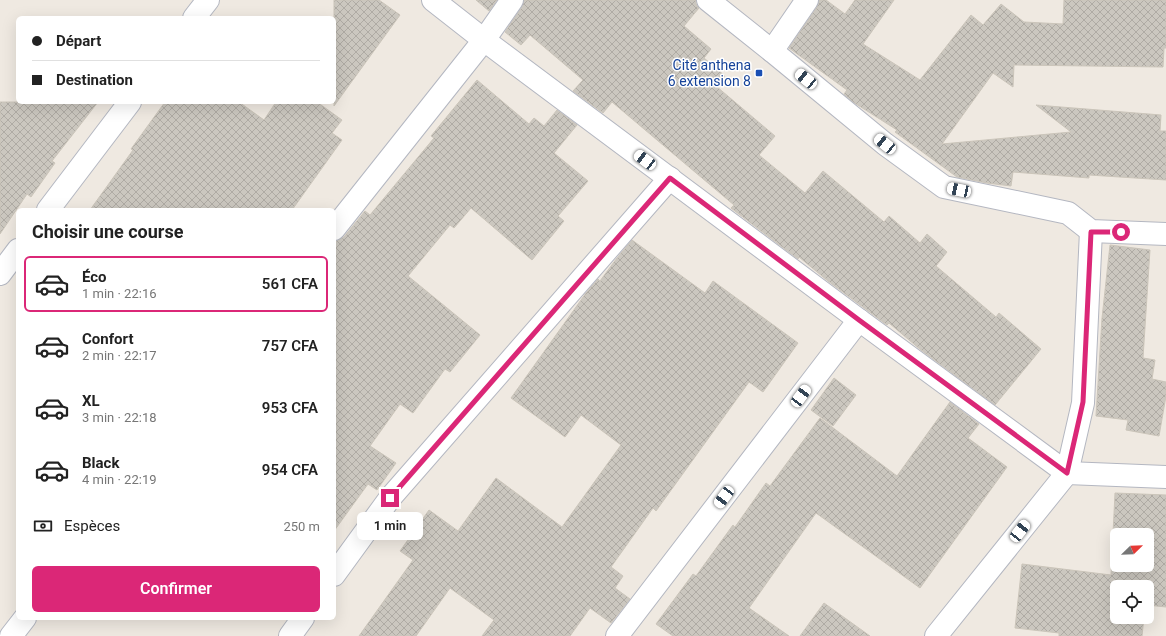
<!DOCTYPE html>
<html lang="fr">
<head>
<meta charset="utf-8">
<style>
  :root { --surface:#fff; --page:#f6f6f6; --text:#222; --muted:#767676; --line:#e0e0e0; --accent:#db2777 }
  body { margin:0; font-family:Roboto,sans-serif; background:var(--page); color:var(--text); height:100vh; display:flex; flex-direction:column; font-size:15px; white-space:nowrap }
  * { box-sizing:border-box; margin:0 }
  p { font-size:13px; color:var(--muted) }
  .icon { flex:none; width:22px; height:22px; fill:none; stroke:currentColor; stroke-width:2; stroke-linecap:round; stroke-linejoin:round }
  .map { position:relative; flex:1; overflow:hidden }
  .drawer { position:absolute; left:16px; top:208px; width:320px; height:412px; display:flex; flex-direction:column; background:var(--surface); border-radius:6px; box-shadow:0 4px 16px #0002 }
  .drawer>* { flex:none }
  .hud { position:absolute; left:16px; top:16px; width:320px; height:88px; border-radius:6px; box-shadow:0 4px 16px #0002; display:grid; align-content:center; height:88px; padding:0 16px; background:var(--surface) }
  .needle { width:26px; rotate:67deg }
  .controls { position:absolute; left:1110px; top:528px; display:grid; gap:8px }
  .controls a { display:grid; place-items:center; width:44px; height:44px; border-radius:6px; background:var(--surface); box-shadow:0 4px 16px #0002; font-size:20px }
  .end { position:absolute; width:18px; height:18px; margin:-9px; border:5px solid #db2777; background:#fff; box-shadow:0 0 0 2px #fff }
  .from { border-radius:50% }
  .bubble { position:absolute; height:28px; border-radius:6px; background:var(--surface); box-shadow:0 4px 16px #0002; font-size:13px; font-weight:600; line-height:28px; text-align:center }
  .car { position:absolute; width:12px; height:24px; margin:-12px -6px; border-radius:5px; box-shadow:0 0 3px 1px #0007; background:linear-gradient(#fff 24%,#345 0 40%,#fff 0 76%,#345 0 86%,#fff 0) }
  .hud b { display:flex; align-items:center; gap:14px; height:38px; font-size:15px }
  .hud b+b { border-top:1px solid var(--line) }
  .hud i { width:10px; height:10px; background:var(--text) }
  ul { padding:0; list-style:none }
  li { display:flex; align-items:center; gap:12px; height:56px; margin:0 8px 6px; padding:0 8px; border:2px solid transparent; border-radius:6px }
  li div { flex:1 }
  li b { display:block; font-size:15px }
  li em { font-style:normal; font-weight:600 }
  li.current { border-color:var(--accent) }
  li>.icon { width:36px; height:36px; stroke-width:1.5 }
  h2 { padding:0 16px; font-size:18px; line-height:48px }
  .pay { display:flex; align-items:center; gap:10px; height:44px; padding:0 16px; font-size:15px }
  .pay p { margin-inline-start:auto }
  .action { display:flex; gap:8px; margin-top:auto; padding:8px 16px }
  .action a { flex:1; height:46px; border-radius:6px; background:var(--accent); color:#fff; font-size:16px; font-weight:600; line-height:46px; text-align:center }
  .map>svg:first-child { display:block }
  .building { fill:url(#building-cross-hatch); stroke:#cbc5ba; fill-rule:evenodd }
  .lines { fill:none; stroke-linecap:round; stroke-linejoin:round }
  .street-casing { stroke:#b4b7c1; stroke-width:24 }
  .street { stroke:#fff; stroke-width:22 }
  .route { stroke:#db2777; stroke-width:5 }
  .transit-dot { fill:#1a4fb4; stroke:#fff; stroke-width:1.5 }
  .labels { text-anchor:middle; stroke-width:3; stroke-linejoin:round; paint-order:stroke }
  .transit-label { font-size:14px; fill:#164399; stroke:#fff; text-anchor:end }
</style>
</head>
<body>
<div class="map">
<svg width="1166" height="636" viewBox="0 0 1166 636">
  <defs>
    <pattern id="building-cross-hatch" width="8" height="8" patternUnits="userSpaceOnUse"><rect width="8" height="8" fill="#cbc7bf"/><path d="M0 0l8 8M0 8l8-8" fill="none" stroke="#afaba4"/></pattern>
  </defs>
  <rect width="100%" height="100%" fill="#efe9e1"/>
  <g class="building">
    <polygon points="334,0 379,0 400,15 334,106"/>
    <polygon points="476,0 497,0 489,11"/>
    <polygon points="524,0 696,0 696,4 699,8 684,26 711,49 704,58 725,76 716,86 775,136 759,155 805,193 823,171 884,222 889,216 920,243 927,234 947,252 936,266 996,317 999,313 1041,349 995,405 921,350 889,323 887,325 828,281 799,257 798,259 731,208 734,205 612,102 603,113 573,91 583,80 530,35 521,45 505,32 522,7"/>
    <polygon points="819,0 826,0 845,14 855,0 894,0 863,44 920,80 971,15 983,25 1001,4 1024,22 1063,24 1064,0 1166,0 1166,48 1164,48 1163,67 1014,65 1013,87 993,73 942,144 1071,132 1036,105 1161,115 1160,131 1166,131 1166,180 1089,175 1089,178 1013,172 1011,186 987,183 957,177 895,132 897,130 853,102 844,94 847,90 789,48 817,7"/>
    <polygon points="477,80 529,124 534,118 544,126 557,110 577,125 554,153 588,181 558,216 564,221 532,260 471,208 454,228 450,225 408,276 480,335 450,372 445,369 413,413 400,404 370,446 396,463 377,490 368,484 334,531 334,242 339,240 344,237 365,211 370,215 434,138 431,136"/>
    <polygon points="0,102 98,102 52,161 55,163 31,197 27,194 0,234"/>
    <polygon points="165,102 239,102 264,120 276,102 317,102 342,120 332,133 342,140 292,210 90,210 133,150 131,149"/>
    <polygon points="632,240 705,293 713,281 798,343 763,392 749,382 656,511 653,508 611,567 623,576 615,588 630,599 611,623 590,608 570,636 482,636 494,620 450,588 416,636 359,636 413,560 400,551 429,510 458,531 496,478 562,527 621,445 581,415 565,437 511,398 586,293 598,279 600,281 617,258"/>
    <polygon points="1110,245 1150,250 1143,358 1155,360 1152,379 1166,382 1166,396 1159,436 1126,430 1128,420 1096,416 1102,318"/>
    <polygon points="834,378 856,395 833,426 811,410"/>
    <polygon points="950,402 979,424 968,438 1007,467 920,588 816,513 749,608 789,636 673,636 656,624 693,574 696,576 733,525 735,527 766,483 770,486 820,418 897,476"/>
    <path d="M 1115,493 L 1166,495 L 1166,607 L 1147,605 L 1147,587 L 1117,587 L 1117,617 L 1144,617 L 1142,636 L 1059,636 L 1059,633 L 1015,628 L 1022,564 L 1111,575 ZM 1117,535 L 1147,535 L 1147,565 L 1117,565 Z"/>
    <polygon points="824,603 870,636 800,636"/>
  </g>
  <g class="lines">
    <g class="street-casing">
      <g id="street">
        <polyline points="433,0 484,40 859,320 1067,473 1166,477"/>
        <polyline points="708,0 772,51 885,144 944,187 1068,213 1091,231 1166,234"/>
        <polyline points="194,18 208,0"/>
        <polyline points="772,51 807,0"/>
        <polyline points="48,210 130,102"/>
        <polyline points="334,229 484,40 512,0"/>
        <polyline points="0,274 18,250"/>
        <polyline points="334,575 390,498 670,178"/>
        <polyline points="11,636 25,618"/>
        <polyline points="290,636 303,618"/>
        <polyline points="617,636 859,320"/>
        <polyline points="936,636 1067,473 1083,403 1091,231"/>
      </g>
    </g>
    <use href="#street" class="street"/>
  </g>
  <g class="lines">
    <polyline class="route" points="390,498 670,178 859,320 1067,473 1083,402 1091,232 1121,232"/>
  </g>
  <rect class="transit-dot" x="755" y="69" width="8" height="8" rx="2"/>
  <g class="labels">
    <g class="transit-label">
      <text x="751" y="70">Cité anthena<tspan x="751" dy="16">6 extension 8</tspan></text>
    </g>
  </g>
</svg>
<div class="controls">
<a><svg class="needle" viewBox="-14 -14 28 28"><path d="M0-13l5 13h-10z" fill="#e53935"/><path d="M0 13l5-13h-10z" fill="#767676"/></svg></a>
<a><svg class="icon" aria-label="locate" viewBox="0 0 24 24"><circle cx="12" cy="12" r="6"/><path d="M12 2v4M12 18v4M2 12h4M18 12h4"/></svg></a>
</div>
<i class="end from" style="left:1121px;top:232px"></i>
<i class="end" style="left:390px;top:498px"></i>
<div class="bubble" style="left:357px;top:512px;width:66px">1 min</div>
<i class="car" style="left:806px;top:79px;rotate:309deg"></i>
<i class="car" style="left:885px;top:144px;rotate:309deg"></i>
<i class="car" style="left:645px;top:160px;rotate:307deg"></i>
<i class="car" style="left:959px;top:190px;rotate:282deg"></i>
<i class="car" style="left:801px;top:396px;rotate:37deg"></i>
<i class="car" style="left:724px;top:497px;rotate:217deg"></i>
<i class="car" style="left:1020px;top:531px;rotate:38deg"></i>
<div class="hud">
<b><i class="from"></i>Départ</b>
<b><i></i>Destination</b>
</div>
<section class="drawer">
<h2>Choisir une course</h2>
<ul>
<li class="current"><svg class="icon" aria-label="car" viewBox="0 0 24 24"><path d="M5 17H2v-5l4-1 3-4h7l3 4 3 1v5h-3M9 17h6M6 11h13"/><circle cx="7" cy="17" r="2"/><circle cx="17" cy="17" r="2"/></svg><div><b>Éco</b><p>1 min · 22:16</p></div><em>561 CFA</em></li>
<li><svg class="icon" aria-label="car" viewBox="0 0 24 24"><path d="M5 17H2v-5l4-1 3-4h7l3 4 3 1v5h-3M9 17h6M6 11h13"/><circle cx="7" cy="17" r="2"/><circle cx="17" cy="17" r="2"/></svg><div><b>Confort</b><p>2 min · 22:17</p></div><em>757 CFA</em></li>
<li><svg class="icon" aria-label="car" viewBox="0 0 24 24"><path d="M5 17H2v-5l4-1 3-4h7l3 4 3 1v5h-3M9 17h6M6 11h13"/><circle cx="7" cy="17" r="2"/><circle cx="17" cy="17" r="2"/></svg><div><b>XL</b><p>3 min · 22:18</p></div><em>953 CFA</em></li>
<li><svg class="icon" aria-label="car" viewBox="0 0 24 24"><path d="M5 17H2v-5l4-1 3-4h7l3 4 3 1v5h-3M9 17h6M6 11h13"/><circle cx="7" cy="17" r="2"/><circle cx="17" cy="17" r="2"/></svg><div><b>Black</b><p>4 min · 22:19</p></div><em>954 CFA</em></li>
</ul>
<div class="pay"><svg class="icon" aria-label="cash" viewBox="0 0 24 24"><path d="M3 7h18v10H3z"/><circle cx="12" cy="12" r="2"/></svg>Espèces<p>250 m</p></div>
<div class="action"><a>Confirmer</a></div>
</section>
</div>
</body>
</html>
